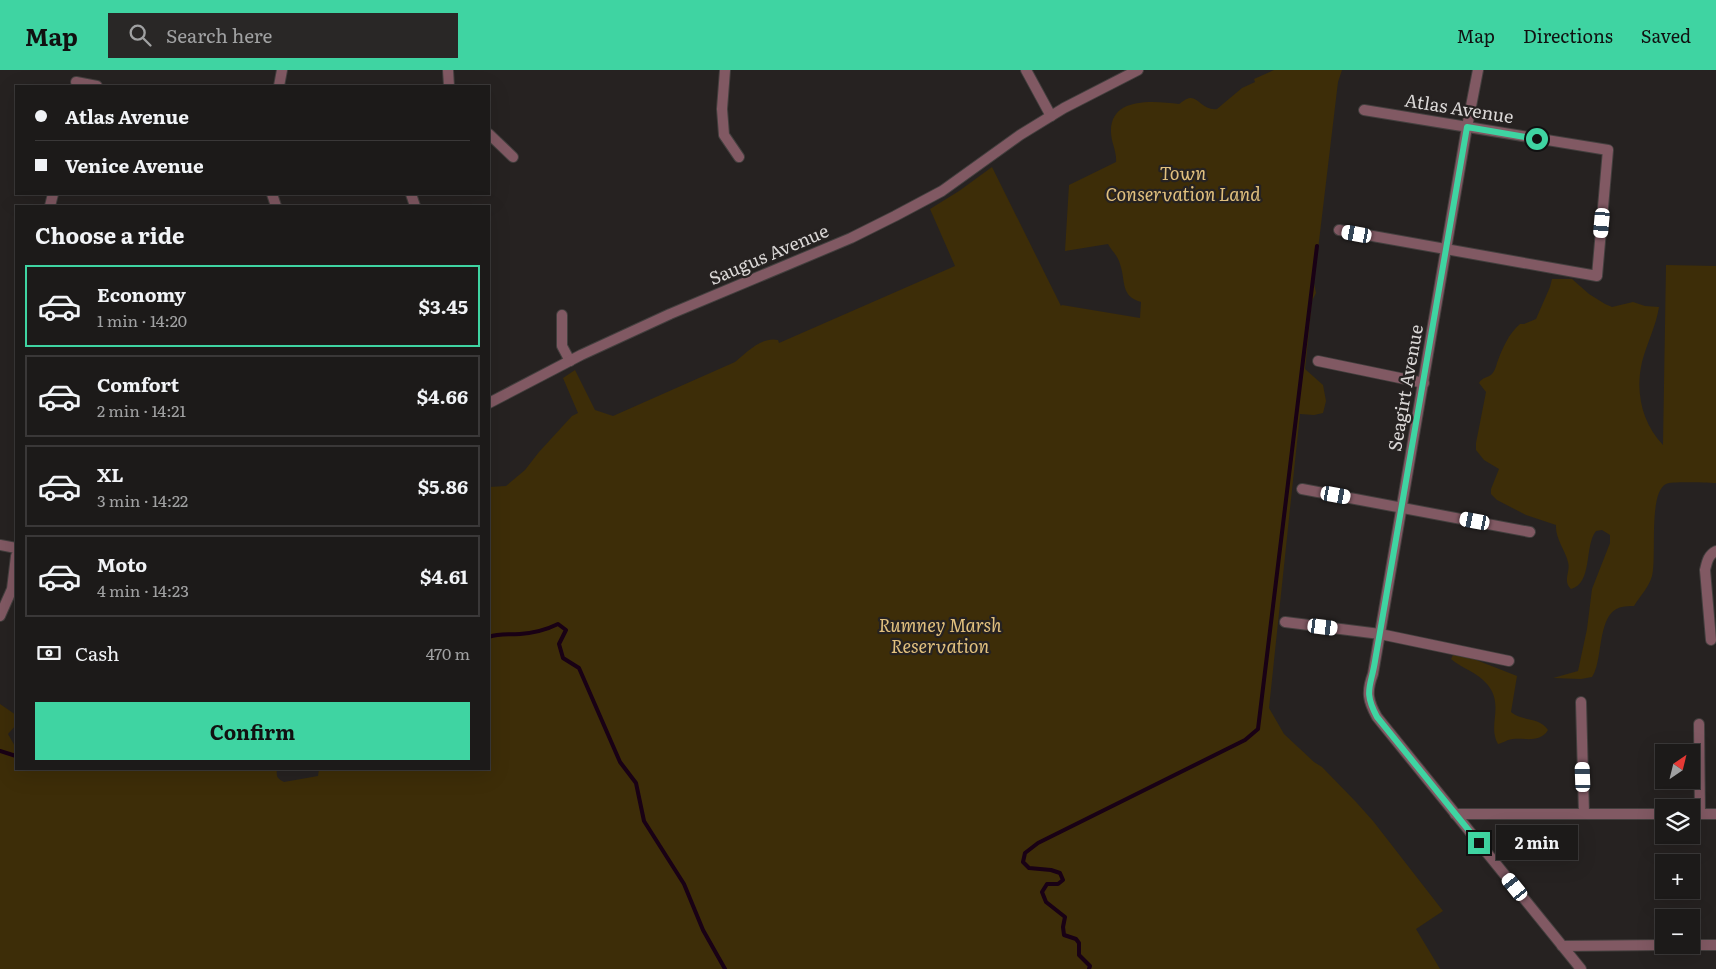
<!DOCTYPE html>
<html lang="en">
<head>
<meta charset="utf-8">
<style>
  :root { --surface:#1c1a19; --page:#292726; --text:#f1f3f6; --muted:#a0a1a2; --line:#3a3838; --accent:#3fd4a2 }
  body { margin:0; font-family:Literata,serif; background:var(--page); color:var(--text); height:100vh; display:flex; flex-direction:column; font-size:19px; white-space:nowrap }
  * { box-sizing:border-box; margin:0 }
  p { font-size:16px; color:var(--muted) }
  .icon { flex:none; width:28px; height:28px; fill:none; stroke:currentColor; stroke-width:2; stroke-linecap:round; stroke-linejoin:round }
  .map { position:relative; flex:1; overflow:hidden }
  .side { position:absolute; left:15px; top:135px; width:475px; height:565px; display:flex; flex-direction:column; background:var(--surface); border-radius:0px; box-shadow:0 5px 20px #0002,0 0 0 1px var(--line) }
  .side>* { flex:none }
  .banner { position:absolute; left:15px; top:15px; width:475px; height:110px; border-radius:0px; box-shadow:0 5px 20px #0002,0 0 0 1px var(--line); display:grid; align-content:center; height:110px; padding:0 20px; background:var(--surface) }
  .needle { width:32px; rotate:35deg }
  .tools { position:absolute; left:1655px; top:674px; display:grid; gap:10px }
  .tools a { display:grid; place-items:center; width:45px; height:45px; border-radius:0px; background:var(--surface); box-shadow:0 5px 20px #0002,0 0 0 1px var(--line); font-size:25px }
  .end { position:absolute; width:22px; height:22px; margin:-11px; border:6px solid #3fd4a2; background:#111; box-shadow:0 0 0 2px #111 }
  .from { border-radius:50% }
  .bubble { position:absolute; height:35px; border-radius:0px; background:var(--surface); box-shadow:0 5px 20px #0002,0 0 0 1px var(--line); font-size:16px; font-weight:700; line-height:35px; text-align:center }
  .car { position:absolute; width:15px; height:30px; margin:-15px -8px; border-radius:6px; box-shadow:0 0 4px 1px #0007; background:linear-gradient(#fff 24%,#345 0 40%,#fff 0 76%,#345 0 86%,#fff 0) }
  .banner b { display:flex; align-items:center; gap:18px; height:48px; font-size:19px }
  .banner b+b { border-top:1px solid var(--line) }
  .banner i { width:12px; height:12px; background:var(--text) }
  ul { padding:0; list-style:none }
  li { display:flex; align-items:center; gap:15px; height:82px; margin:0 10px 8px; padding:0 10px; border:2px solid var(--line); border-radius:0px }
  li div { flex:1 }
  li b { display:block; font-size:19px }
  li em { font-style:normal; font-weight:700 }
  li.on { border-color:var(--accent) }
  li>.icon { width:45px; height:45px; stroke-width:1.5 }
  h2 { padding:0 20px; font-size:22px; line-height:60px }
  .pay { display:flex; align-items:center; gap:12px; height:55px; padding:0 20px; font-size:19px }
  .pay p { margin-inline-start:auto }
  .primary-button { display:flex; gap:10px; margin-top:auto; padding:10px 20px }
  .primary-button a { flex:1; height:58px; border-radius:0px; background:var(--accent); color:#111; font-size:20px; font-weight:700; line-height:58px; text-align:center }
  header { display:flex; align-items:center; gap:30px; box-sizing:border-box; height:70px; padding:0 25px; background:var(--accent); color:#111 }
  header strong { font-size:24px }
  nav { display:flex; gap:28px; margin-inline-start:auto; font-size:18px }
  .search { width:350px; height:45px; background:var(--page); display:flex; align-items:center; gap:12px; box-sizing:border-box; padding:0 18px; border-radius:0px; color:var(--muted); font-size:19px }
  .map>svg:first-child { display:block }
  .green { fill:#3d2d08 }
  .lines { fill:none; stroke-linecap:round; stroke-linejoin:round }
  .stream { stroke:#190115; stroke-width:4 }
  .minor-casing { stroke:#433f3e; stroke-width:12 }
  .minor { stroke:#815963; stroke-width:10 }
  .route { stroke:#3fd4a2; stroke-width:6 }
  .labels { text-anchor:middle; stroke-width:4.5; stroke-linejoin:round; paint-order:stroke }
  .street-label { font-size:18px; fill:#dad7d6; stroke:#262221 }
  .park-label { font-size:18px; font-style:italic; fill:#e1c07e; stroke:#262221 }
</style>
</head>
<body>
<header>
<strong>Map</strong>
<div class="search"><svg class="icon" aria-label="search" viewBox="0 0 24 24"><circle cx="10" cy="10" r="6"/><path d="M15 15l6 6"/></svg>Search here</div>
<nav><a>Map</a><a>Directions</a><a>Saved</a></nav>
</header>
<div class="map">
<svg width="1716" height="899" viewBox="0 0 1716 899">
  <rect width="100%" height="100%" fill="#262221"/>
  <g class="green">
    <path d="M 1274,0 L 1342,0 L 1338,12 L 1314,213 L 1316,223 L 1312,231 L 1305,299 L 1323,315 L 1326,331 L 1323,343 L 1314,345 L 1300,344 L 1269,638 L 1284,664 L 1314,692 L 1322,697 L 1356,732 L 1373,751 L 1443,841 L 1416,859 L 1440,899 L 0,899 L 0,634 L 16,645 L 16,655 L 8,664 L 16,678 L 16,699 L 277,699 C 276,706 277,709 284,712 L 318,706 L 319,699 L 489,699 L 489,417 L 506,416 L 525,400 L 539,382 L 572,346 L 578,343 L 563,308 L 575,300 L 595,340 L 613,346 L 735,292 C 746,283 762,266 778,270 L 779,273 L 955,196 L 930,139 L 959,121 L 992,97 L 1061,236 L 1062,235 L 1140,248 L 1141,232 C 1120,226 1126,211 1120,194 C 1118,186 1112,181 1108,174 L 1065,181 L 1069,115 L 1116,92 C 1117,82 1111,72 1111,62 C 1110,26 1155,31 1179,34 C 1182,32 1187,28 1190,28 C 1198,27 1204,41 1217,39 L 1242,18 L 1255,12 L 1254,9 Z"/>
    <path d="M 1666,195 L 1716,196 L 1716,413 C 1706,413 1673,411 1666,414 C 1648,423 1657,487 1652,506 C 1649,517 1640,526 1634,536 C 1630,536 1625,536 1622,537 C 1596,542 1604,591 1592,607 L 1581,609 L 1553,608 L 1578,601 L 1587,559 L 1592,519 L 1610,473 L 1610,465 L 1602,460 L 1596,461 C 1584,476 1593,513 1571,519 C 1562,510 1571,502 1568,492 C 1565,480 1555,468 1556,455 L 1526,445 L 1497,430 L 1491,424 L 1491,419 L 1499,399 L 1484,390 L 1476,380 L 1476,373 L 1486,322 L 1479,313 C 1482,307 1488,308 1492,304 C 1495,300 1496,297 1497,293 C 1502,279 1509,263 1520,254 L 1524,254 L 1536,249 L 1550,217 L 1552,209 L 1572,209 L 1589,224 L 1605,234 L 1612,237 L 1633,232 L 1645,236 L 1659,237 C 1656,256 1647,273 1642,292 C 1635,322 1642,353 1663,375 Z"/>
    <path d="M 1453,585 L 1466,586 L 1517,606 L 1511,642 C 1522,652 1539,646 1548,660 C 1540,673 1526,668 1513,669 C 1508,669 1503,673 1498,674 C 1487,656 1505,635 1487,614 C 1477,602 1463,599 1451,589 Z"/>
  </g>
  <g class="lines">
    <g class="stream">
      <path d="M 489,567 C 499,563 508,565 520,564 C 533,563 546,560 558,554 L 566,560 L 559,574 L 563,588 L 579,598 L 620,692 L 636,713 L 644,751 L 684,814 L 703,860 L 725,899"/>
      <polyline points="0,681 16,686"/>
      <polyline points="1089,899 1090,896 1079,885 1079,873 1076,869 1064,865 1063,857 1065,847 1046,832 1042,822 1047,814 1058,814 1063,810 1060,803 1051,800 1029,798 1023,792 1025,783 1038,773 1245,670 1258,659 1317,176"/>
    </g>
    <g class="minor-casing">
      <g id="minor">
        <polyline points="448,0 449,16"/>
        <polyline points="725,0 722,39 724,65 739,87"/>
        <polyline points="1026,0 1051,46"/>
        <path d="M 1478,0 L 1467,57 L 1373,604 C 1366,622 1368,631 1377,647 L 1581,899"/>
        <polyline points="76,12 97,16"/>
        <polyline points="279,16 282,0"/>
        <polyline points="489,64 513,87"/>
        <polyline points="272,124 276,136"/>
        <polyline points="411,124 415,136"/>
        <polyline points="50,136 53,124"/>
        <polyline points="1339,160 1597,206 1608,80 1364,40"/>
        <polyline points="562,245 562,276 570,291"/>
        <polyline points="1318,291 1424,313"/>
        <polyline points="489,333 581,285 670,244 851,168 895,146 942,121 1020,65 1064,38 1138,0"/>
        <polyline points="1302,419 1530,462"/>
        <polyline points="0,475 16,478"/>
        <polyline points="0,546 12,519 16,486"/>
        <polyline points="1285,552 1380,564 1509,591"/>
        <path d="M 1711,570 L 1705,500 C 1707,492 1708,485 1716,481"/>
        <polyline points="1581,632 1584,744"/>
        <polyline points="1699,654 1700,744"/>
        <polyline points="1455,744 1664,744"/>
        <polyline points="1691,744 1716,744"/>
        <polyline points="1691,875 1716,875"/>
        <polyline points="1562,876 1664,875"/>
      </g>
    </g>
    <use href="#minor" class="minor"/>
  </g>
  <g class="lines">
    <path class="route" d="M 1479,773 L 1377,647 C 1363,621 1371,617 1375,591 L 1467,57 L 1537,69"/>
  </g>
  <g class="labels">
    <g class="street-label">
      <text transform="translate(1459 39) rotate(9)" y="6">Atlas Avenue</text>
      <text transform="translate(769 185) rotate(-23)" y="6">Saugus Avenue</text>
      <text transform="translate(1406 318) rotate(-80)" y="6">Seagirt Avenue</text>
    </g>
    <g class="park-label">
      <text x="1183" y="110">Town<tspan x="1183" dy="21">Conservation Land</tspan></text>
      <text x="940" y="562">Rumney Marsh<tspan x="940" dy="21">Reservation</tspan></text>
    </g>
  </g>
</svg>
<div class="tools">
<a><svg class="needle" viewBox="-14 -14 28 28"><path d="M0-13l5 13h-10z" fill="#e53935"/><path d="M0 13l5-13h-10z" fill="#a0a1a2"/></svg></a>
<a><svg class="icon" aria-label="layers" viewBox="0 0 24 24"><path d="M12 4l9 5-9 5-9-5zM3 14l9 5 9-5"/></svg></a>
<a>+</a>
<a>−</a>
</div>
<i class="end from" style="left:1537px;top:69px"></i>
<i class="end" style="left:1479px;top:773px"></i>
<div class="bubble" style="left:1496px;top:755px;width:82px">2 min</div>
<i class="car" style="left:1602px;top:153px;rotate:185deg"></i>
<i class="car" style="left:1357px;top:164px;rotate:280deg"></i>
<i class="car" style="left:1336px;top:425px;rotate:100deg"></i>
<i class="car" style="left:1475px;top:451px;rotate:281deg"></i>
<i class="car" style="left:1323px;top:557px;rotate:97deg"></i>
<i class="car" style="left:1583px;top:707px;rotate:358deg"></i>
<i class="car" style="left:1515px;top:817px;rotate:321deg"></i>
<div class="banner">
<b><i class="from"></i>Atlas Avenue</b>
<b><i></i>Venice Avenue</b>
</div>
<section class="side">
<h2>Choose a ride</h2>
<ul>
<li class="on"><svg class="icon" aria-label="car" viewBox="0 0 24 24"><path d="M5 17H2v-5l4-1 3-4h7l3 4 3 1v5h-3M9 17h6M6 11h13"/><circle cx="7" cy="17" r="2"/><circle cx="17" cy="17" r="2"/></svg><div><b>Economy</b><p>1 min · 14:20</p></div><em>$3.45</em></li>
<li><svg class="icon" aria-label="car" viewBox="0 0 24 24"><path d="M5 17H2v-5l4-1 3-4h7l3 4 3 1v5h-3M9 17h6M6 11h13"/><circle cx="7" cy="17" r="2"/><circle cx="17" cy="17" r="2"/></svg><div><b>Comfort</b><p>2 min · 14:21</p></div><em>$4.66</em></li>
<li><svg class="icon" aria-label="car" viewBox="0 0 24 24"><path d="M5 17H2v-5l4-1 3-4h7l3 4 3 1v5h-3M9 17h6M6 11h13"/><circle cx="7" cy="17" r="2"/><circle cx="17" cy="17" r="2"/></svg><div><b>XL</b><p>3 min · 14:22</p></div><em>$5.86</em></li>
<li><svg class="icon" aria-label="car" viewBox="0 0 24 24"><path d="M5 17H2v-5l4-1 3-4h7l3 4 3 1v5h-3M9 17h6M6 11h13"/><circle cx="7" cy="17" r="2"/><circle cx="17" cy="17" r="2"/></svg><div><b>Moto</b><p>4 min · 14:23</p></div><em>$4.61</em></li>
</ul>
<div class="pay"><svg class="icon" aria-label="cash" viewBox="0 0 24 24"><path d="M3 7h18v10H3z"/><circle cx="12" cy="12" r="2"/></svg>Cash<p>470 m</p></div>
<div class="primary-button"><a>Confirm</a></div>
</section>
</div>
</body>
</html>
